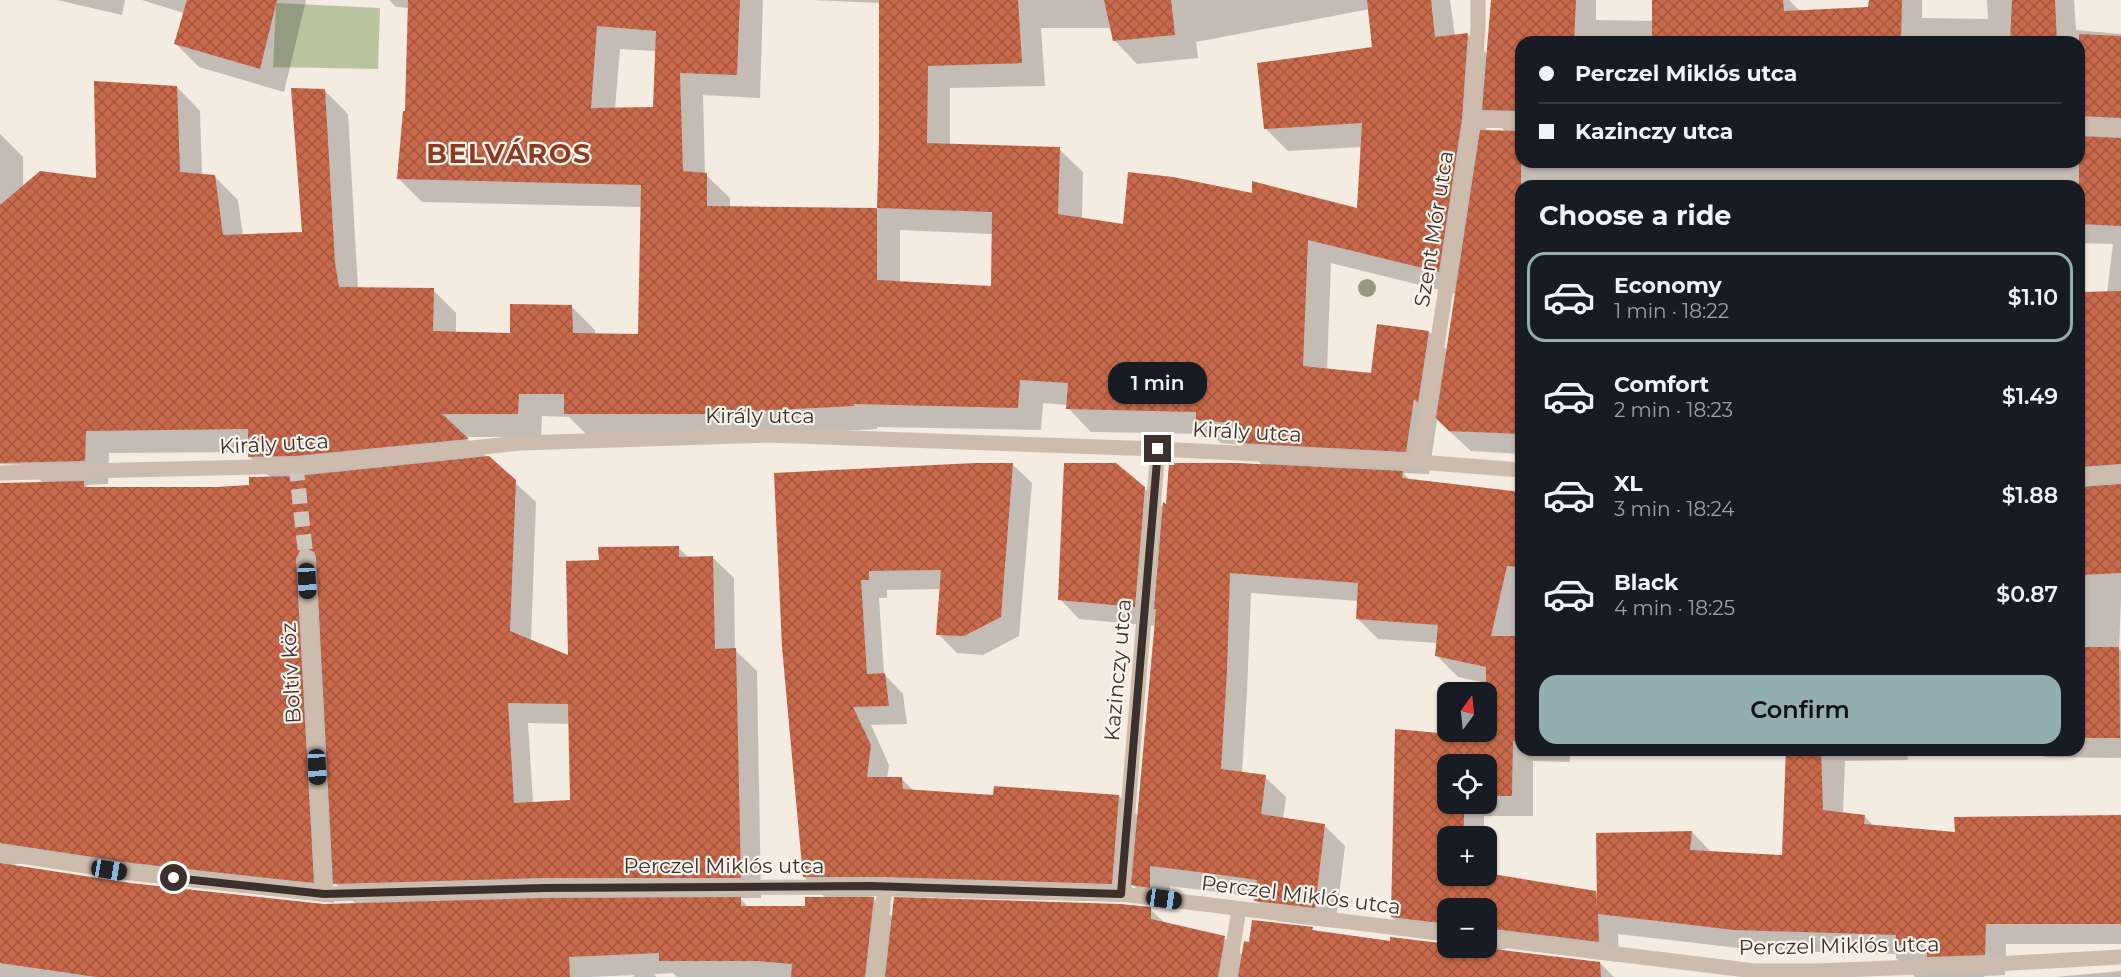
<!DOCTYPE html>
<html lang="en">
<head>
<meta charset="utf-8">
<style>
  :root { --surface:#171b24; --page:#242831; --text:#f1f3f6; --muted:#9ea1a6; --line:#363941; --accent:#92aeb2 }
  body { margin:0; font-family:Montserrat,sans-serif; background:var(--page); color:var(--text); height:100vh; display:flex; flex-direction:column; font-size:22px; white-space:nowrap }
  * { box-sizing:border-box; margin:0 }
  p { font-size:20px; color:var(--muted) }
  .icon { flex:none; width:33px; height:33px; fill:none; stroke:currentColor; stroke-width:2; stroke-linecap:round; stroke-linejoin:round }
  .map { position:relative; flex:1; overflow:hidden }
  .details { position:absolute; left:1515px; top:180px; width:570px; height:576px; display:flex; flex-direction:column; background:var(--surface); border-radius:18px; box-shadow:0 2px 4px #0004 }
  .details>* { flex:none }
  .guide { position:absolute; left:1515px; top:36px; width:570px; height:132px; border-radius:18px; box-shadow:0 2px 4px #0004; display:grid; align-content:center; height:132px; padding:0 24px; background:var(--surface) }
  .needle { width:39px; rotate:15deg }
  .buttons { position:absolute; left:1437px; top:682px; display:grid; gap:12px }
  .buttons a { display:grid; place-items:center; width:60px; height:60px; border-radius:12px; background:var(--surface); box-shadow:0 2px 4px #0004; font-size:30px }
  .end { position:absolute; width:27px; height:27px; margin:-14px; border:8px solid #3b302b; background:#fff; box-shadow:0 0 0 3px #fff }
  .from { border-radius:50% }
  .bubble { position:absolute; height:42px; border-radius:18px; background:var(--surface); box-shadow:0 2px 4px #0004; font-size:20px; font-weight:600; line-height:42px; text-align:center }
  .car { position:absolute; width:18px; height:36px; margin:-18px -9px; border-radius:8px; box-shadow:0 0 4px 2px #0007; background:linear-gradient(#222 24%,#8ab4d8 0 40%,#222 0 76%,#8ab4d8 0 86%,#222 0) }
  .guide b { display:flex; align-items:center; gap:21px; height:57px; font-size:22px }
  .guide b+b { border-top:2px solid var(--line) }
  .guide i { width:15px; height:15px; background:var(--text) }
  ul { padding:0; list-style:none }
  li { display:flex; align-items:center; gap:18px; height:90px; margin:0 12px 9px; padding:0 12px; border:3px solid transparent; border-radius:18px }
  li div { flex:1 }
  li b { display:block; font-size:22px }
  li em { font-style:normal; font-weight:600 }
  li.current { border-color:var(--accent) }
  li>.icon { width:54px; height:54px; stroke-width:1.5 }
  h2 { padding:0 24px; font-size:27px; line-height:72px }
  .action { display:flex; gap:12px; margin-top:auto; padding:12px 24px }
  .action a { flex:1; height:69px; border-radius:18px; background:var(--accent); color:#111; font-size:24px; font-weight:600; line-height:69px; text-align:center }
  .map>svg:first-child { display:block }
  .green { fill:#b8c4a0 }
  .shadow { fill:#0003; fill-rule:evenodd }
  .building { fill:url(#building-cross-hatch); fill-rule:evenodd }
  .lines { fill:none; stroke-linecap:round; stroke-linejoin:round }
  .minor-tunnel { stroke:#cfc6bd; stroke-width:15; stroke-dasharray:15 8; stroke-linecap:butt }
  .pedestrian { stroke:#cdbbac; stroke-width:15 }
  .minor { stroke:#cdbbac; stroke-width:15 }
  .tree { fill:#969b7f }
  .route { stroke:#3b302b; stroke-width:8 }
  .labels { text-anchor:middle; stroke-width:4.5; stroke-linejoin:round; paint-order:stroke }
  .street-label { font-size:21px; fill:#3b302b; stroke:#fbf5ee }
  .district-label { font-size:27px; font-weight:bold; letter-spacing:1.5px; fill:#8c3b22; stroke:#fbf5ee }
</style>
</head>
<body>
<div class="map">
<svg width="2121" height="977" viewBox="0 0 2121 977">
  <defs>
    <pattern id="building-cross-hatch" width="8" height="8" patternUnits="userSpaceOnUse" patternTransform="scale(1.5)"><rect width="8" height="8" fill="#c8694b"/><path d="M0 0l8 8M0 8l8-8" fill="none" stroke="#a4573f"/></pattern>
  </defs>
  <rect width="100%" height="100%" fill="#f4ebe1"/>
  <polygon class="green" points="276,3 380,8 378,69 273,67"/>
  <g class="shadow">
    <polygon points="57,0 125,0 122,15"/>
    <polygon points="142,0 306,0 284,92 199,67 175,43 184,13"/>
    <path d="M 389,0 L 763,0 L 760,98 L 703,95 L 705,174 L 730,198 L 730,208 L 878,209 L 880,141 L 880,3 L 812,0 L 1450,0 L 1455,36 L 1467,34 L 1487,54 L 1496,0 L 1596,0 L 1596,20 L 1654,21 L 1654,0 L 1789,0 L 1801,12 L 1869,9 L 1870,0 L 1922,0 L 1922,18 L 1988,19 L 1987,0 L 2074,0 L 2076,30 L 2121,34 L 2121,600 L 2119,649 L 2121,651 L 2121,758 L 2045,757 L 2038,750 L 2079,750 L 2079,293 L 2107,293 L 2113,244 L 2079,243 L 2079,186 L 1521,186 L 1521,454 L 1471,451 L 1437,420 L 1429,474 L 1403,473 L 1411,481 L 1521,494 L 1521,612 L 1515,637 L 1521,637 L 1521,750 L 1570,750 L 1570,762 L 1533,761 L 1533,816 L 1484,816 L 1484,837 L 1448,837 L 1448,876 L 1596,892 L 1598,895 L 1692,832 L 1712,853 L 1783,857 L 1786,750 L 1907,750 L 1908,760 L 1845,761 L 1843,814 L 1864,816 L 1874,826 L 1956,834 L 2121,817 L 2121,944 L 2006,944 L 2005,975 L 1984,976 L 1985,977 L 1915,977 L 1896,958 L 1896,954 L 1756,950 L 1618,934 L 1619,962 L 1509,948 L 1499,950 L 1600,963 L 1614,977 L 677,977 L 673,973 L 654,974 L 657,977 L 633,977 L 634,975 L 589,977 L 0,977 L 0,492 L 43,483 L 24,465 L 0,464 L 0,246 L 98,180 L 177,87 L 200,111 L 202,175 L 214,176 L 238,200 L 243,236 L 303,234 L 325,91 L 348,114 L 358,289 L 433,290 L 456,313 L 456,333 L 512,335 L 572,307 L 595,330 L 595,335 L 639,336 L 642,207 L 422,202 L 398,178 L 406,112 L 409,8 L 396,7 ZM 1370,9 L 1373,48 L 1265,128 L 1288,151 L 1362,147 L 1359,210 L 1253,195 L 1125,226 L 1082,219 L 1083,172 L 1059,149 L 950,145 L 950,88 L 1045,86 L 1041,28 L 1112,28 L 1114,40 L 1137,64 L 1198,58 L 1196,42 ZM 1521,42 L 2079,42 L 2079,162 L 1521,162 ZM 620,49 L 656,51 L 655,108 L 615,109 ZM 1487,113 L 1506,132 L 1486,132 ZM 900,230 L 993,234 L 993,288 L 900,283 ZM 1331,263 L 1456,294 L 1448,351 L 1429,332 L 1373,374 L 1327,370 ZM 1043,403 L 1068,405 L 1068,408 L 1091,432 L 1212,434 L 1221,443 L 1242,445 L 1263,466 L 1164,508 L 1144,488 L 1060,599 L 1079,619 L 1156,626 L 1139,817 L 1119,796 L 995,797 L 914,791 L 902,779 L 887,779 L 889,765 L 871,725 L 907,724 L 903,694 L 884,674 L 879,598 L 887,598 L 887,590 L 941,589 L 938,634 L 957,653 L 983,655 L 1019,636 L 1032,483 L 1013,465 L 776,475 L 804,877 L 826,898 L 807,908 L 749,908 L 740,898 L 761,898 L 757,671 L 735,650 L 734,578 L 713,558 L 689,558 L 678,547 L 600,561 L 569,657 L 531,641 L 536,502 L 465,437 L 541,437 L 542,416 L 569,417 L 589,437 L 727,437 L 877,429 L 877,427 L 1041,430 ZM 250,452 L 250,457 L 271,478 L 250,486 L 217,489 L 89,488 L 86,485 L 108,484 L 109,453 ZM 1251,593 L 1358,601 L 1357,618 L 1378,639 L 1438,643 L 1437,656 L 1458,677 L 1486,683 L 1486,739 L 1396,731 L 1392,917 L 1413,937 L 1448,942 L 1448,909 L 1486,909 L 1486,948 L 1448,948 L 1316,932 L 1312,929 L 1250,944 L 1243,956 L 1224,938 L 1166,924 L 1150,909 L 893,918 L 871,896 L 1130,902 L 1132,884 L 1154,906 L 1170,908 L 1170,886 L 1257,897 L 1256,900 L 1277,921 L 1335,928 L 1345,846 L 1324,825 L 1283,819 L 1286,797 L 1265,777 L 1242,773 L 1247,692 ZM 528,723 L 570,724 L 572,801 L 533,803 ZM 1448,765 L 1486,765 L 1486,804 L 1448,804 ZM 23,863 L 154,883 L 334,903 L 333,881 L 356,904 L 324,905 L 129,884 L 11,865 Z"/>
    <polygon points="0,134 23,157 23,207 0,205"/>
    <polygon points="2121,971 2121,977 2055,977"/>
  </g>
  <g class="building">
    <polygon points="187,0 277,0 260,69 174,44"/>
    <path d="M 408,0 L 740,0 L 737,75 L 680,73 L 683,171 L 707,173 L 707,206 L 877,208 L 879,141 L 879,0 L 1018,0 L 1022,63 L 928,66 L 927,143 L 1060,147 L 1058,214 L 1123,224 L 1128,172 L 1173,177 L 1252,193 L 1252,181 L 1357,208 L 1362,123 L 1264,129 L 1257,63 L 1372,47 L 1367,0 L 1431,0 L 1435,37 L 1468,33 L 1462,119 L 1439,272 L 1308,240 L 1303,366 L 1371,373 L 1377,324 L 1429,331 L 1418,403 L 1414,399 L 1406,452 L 1239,443 L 1240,424 L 1196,420 L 1196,412 L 1066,409 L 1068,383 L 1020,380 L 1018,408 L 854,404 L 854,406 L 703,414 L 564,414 L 564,394 L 519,394 L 518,414 L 442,414 L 469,439 L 295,456 L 248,457 L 248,429 L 86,431 L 85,461 L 0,463 L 0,205 L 40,171 L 96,178 L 94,81 L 177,86 L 180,172 L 215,175 L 223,235 L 302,232 L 291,88 L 325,89 L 335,263 L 339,287 L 434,288 L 433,331 L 510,333 L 510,304 L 572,305 L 573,333 L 638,334 L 641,185 L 397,179 L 403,111 L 405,111 ZM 597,26 L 656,31 L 653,107 L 591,108 ZM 877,208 L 992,212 L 991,286 L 877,280 Z"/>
    <polygon points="1104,0 1171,0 1175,35 1113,41"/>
    <polygon points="1491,0 1576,0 1574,42 1521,42 1521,111 1482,110"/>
    <polygon points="1652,0 1783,0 1784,11 1868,7 1869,0 1902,0 1901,42 1652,42"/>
    <polygon points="2012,0 2055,0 2057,42 2010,42"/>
    <polygon points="2079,34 2121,36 2121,118 2079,116"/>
    <polygon points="1480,130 1521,131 1521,434 1449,431 1436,418"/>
    <polygon points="2079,136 2121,138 2121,226 2079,224"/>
    <polygon points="2121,291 2121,464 2079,467 2079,292"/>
    <path d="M 489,456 L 516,480 L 510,631 L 568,655 L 566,561 L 599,560 L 598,547 L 679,546 L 679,557 L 713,556 L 715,649 L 736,648 L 741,878 L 544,878 L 333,884 L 316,557 L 314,552 L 306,548 L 300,550 L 296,559 L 314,883 L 132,863 L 0,843 L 0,483 L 84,481 L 84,487 L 216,487 L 249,485 L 249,477 L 297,476 ZM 508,703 L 568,704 L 570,800 L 514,803 Z"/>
    <polygon points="975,463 1013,463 1001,617 964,636 936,635 941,570 869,571 869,580 861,580 867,674 885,673 889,706 853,707 871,745 867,777 902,777 903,789 993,795 994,786 1119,795 1112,884 885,877 803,877 782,647 774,473"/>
    <polygon points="1064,463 1116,463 1145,487 1135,607 1058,600"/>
    <polygon points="1169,463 1238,463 1403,471 1402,478 1521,492 1521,567 1507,566 1491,636 1521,636 1521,741 1513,741 1512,796 1486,796 1486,765 1448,765 1448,804 1464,804 1464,837 1448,837 1448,876 1486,876 1486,873 1596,891 1597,907 1596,833 1692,831 1690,850 1782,855 1786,750 1821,750 1823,810 1865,815 1864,824 1955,832 1954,817 2121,815 2121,924 1986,924 1985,955 1927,957 1927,944 1895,945 1896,935 1734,930 1598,914 1599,942 1486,928 1486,909 1448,909 1448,924 1391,917 1395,729 1484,737 1484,732 1486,732 1486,667 1435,656 1438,625 1356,619 1358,583 1230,573 1227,671 1221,769 1266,775 1261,814 1325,824 1315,908 1254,901 1257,880 1214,874 1150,866 1150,888 1131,885 1156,609 1154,609 1163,502 1166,504"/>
    <polygon points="2121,484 2121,573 2079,575 2079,487"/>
    <polygon points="2079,647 2119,647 2120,738 2079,738"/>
    <polygon points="0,863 130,883 324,904 544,898 741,897 741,906 805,906 805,897 874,897 865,977 791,977 792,964 757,961 659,961 659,953 569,957 570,977 96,977 0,963"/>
    <polygon points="894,897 1120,904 1151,907 1151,919 1225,936 1218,977 885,977"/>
    <polygon points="1252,920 1313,927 1312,930 1390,941 1390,937 1448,944 1448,948 1486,948 1600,962 1601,977 1238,977 1244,941 1249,942"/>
  </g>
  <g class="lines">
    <polyline class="minor-tunnel" points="296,466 306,558"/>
    <g class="pedestrian">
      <polyline points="0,473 296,466 521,443 768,435 1158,449 1419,462 1521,470"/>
      <polyline points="2079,477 2121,474"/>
    </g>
    <g class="minor">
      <polyline points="1472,120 1521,121"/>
      <polyline points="2079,126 2121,128"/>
      <polyline points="1419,462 1472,120 1478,26 1478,0"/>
      <polyline points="306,558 324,894"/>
      <polyline points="0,853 131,873 324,894 544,888 871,887 1121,894 1448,934"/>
      <polyline points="1121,894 1158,449"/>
      <polyline points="1486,938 1754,971 1815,971 1995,964 2121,957"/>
      <polyline points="875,977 885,887"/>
      <polyline points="1228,977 1239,909"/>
    </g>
  </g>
  <circle class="tree" cx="1367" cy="288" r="9"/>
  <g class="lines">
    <polyline class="route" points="174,878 324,894 544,888 871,886 1121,894 1158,449"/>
  </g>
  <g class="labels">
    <g class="street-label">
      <text transform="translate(1434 229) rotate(-81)" y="7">Szent Mór utca</text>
      <text x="760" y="423">Király utca</text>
      <text transform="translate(1247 432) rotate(3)" y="7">Király utca</text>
      <text transform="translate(274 444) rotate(-3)" y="7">Király utca</text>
      <text transform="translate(1118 670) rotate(-85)" y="7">Kazinczy utca</text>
      <text transform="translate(291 673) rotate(-93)" y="7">Boltív köz</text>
      <text x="724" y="873">Perczel Miklós utca</text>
      <text transform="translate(1301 895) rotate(7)" y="7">Perczel Miklós utca</text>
      <text transform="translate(1839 946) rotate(-1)" y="7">Perczel Miklós utca</text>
    </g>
    <g class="district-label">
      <text x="509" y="163">BELVÁROS</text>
    </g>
  </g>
</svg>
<div class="buttons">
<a><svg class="needle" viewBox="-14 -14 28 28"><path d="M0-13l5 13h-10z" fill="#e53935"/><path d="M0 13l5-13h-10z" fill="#9ea1a6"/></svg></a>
<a><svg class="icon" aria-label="locate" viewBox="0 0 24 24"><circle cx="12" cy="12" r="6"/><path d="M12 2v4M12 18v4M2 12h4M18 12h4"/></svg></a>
<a>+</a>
<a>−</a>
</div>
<i class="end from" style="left:174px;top:878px"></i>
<i class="end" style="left:1158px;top:449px"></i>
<div class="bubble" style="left:1108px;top:362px;width:99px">1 min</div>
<i class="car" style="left:307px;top:581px;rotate:177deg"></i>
<i class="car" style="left:317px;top:767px;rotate:177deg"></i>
<i class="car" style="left:109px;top:870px;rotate:99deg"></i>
<i class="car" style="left:1164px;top:899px;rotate:98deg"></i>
<div class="guide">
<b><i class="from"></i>Perczel Miklós utca</b>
<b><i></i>Kazinczy utca</b>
</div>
<section class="details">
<h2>Choose a ride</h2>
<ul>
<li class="current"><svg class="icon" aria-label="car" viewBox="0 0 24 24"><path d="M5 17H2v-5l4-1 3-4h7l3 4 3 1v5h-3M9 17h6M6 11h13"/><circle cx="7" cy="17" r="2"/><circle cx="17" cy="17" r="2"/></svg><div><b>Economy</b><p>1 min · 18:22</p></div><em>$1.10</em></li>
<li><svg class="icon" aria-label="car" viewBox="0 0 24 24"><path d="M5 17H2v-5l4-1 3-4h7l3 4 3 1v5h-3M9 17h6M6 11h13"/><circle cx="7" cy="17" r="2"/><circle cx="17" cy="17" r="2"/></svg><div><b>Comfort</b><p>2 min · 18:23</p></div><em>$1.49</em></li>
<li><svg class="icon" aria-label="car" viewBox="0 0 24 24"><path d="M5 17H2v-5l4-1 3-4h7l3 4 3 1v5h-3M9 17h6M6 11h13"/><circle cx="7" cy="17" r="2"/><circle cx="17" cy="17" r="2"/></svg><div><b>XL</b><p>3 min · 18:24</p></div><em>$1.88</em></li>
<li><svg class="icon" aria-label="car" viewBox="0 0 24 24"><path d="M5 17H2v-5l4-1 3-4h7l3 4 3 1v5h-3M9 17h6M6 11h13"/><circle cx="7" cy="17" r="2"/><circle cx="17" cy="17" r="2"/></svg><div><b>Black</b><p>4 min · 18:25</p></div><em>$0.87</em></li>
</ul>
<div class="action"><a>Confirm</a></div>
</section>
</div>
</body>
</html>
